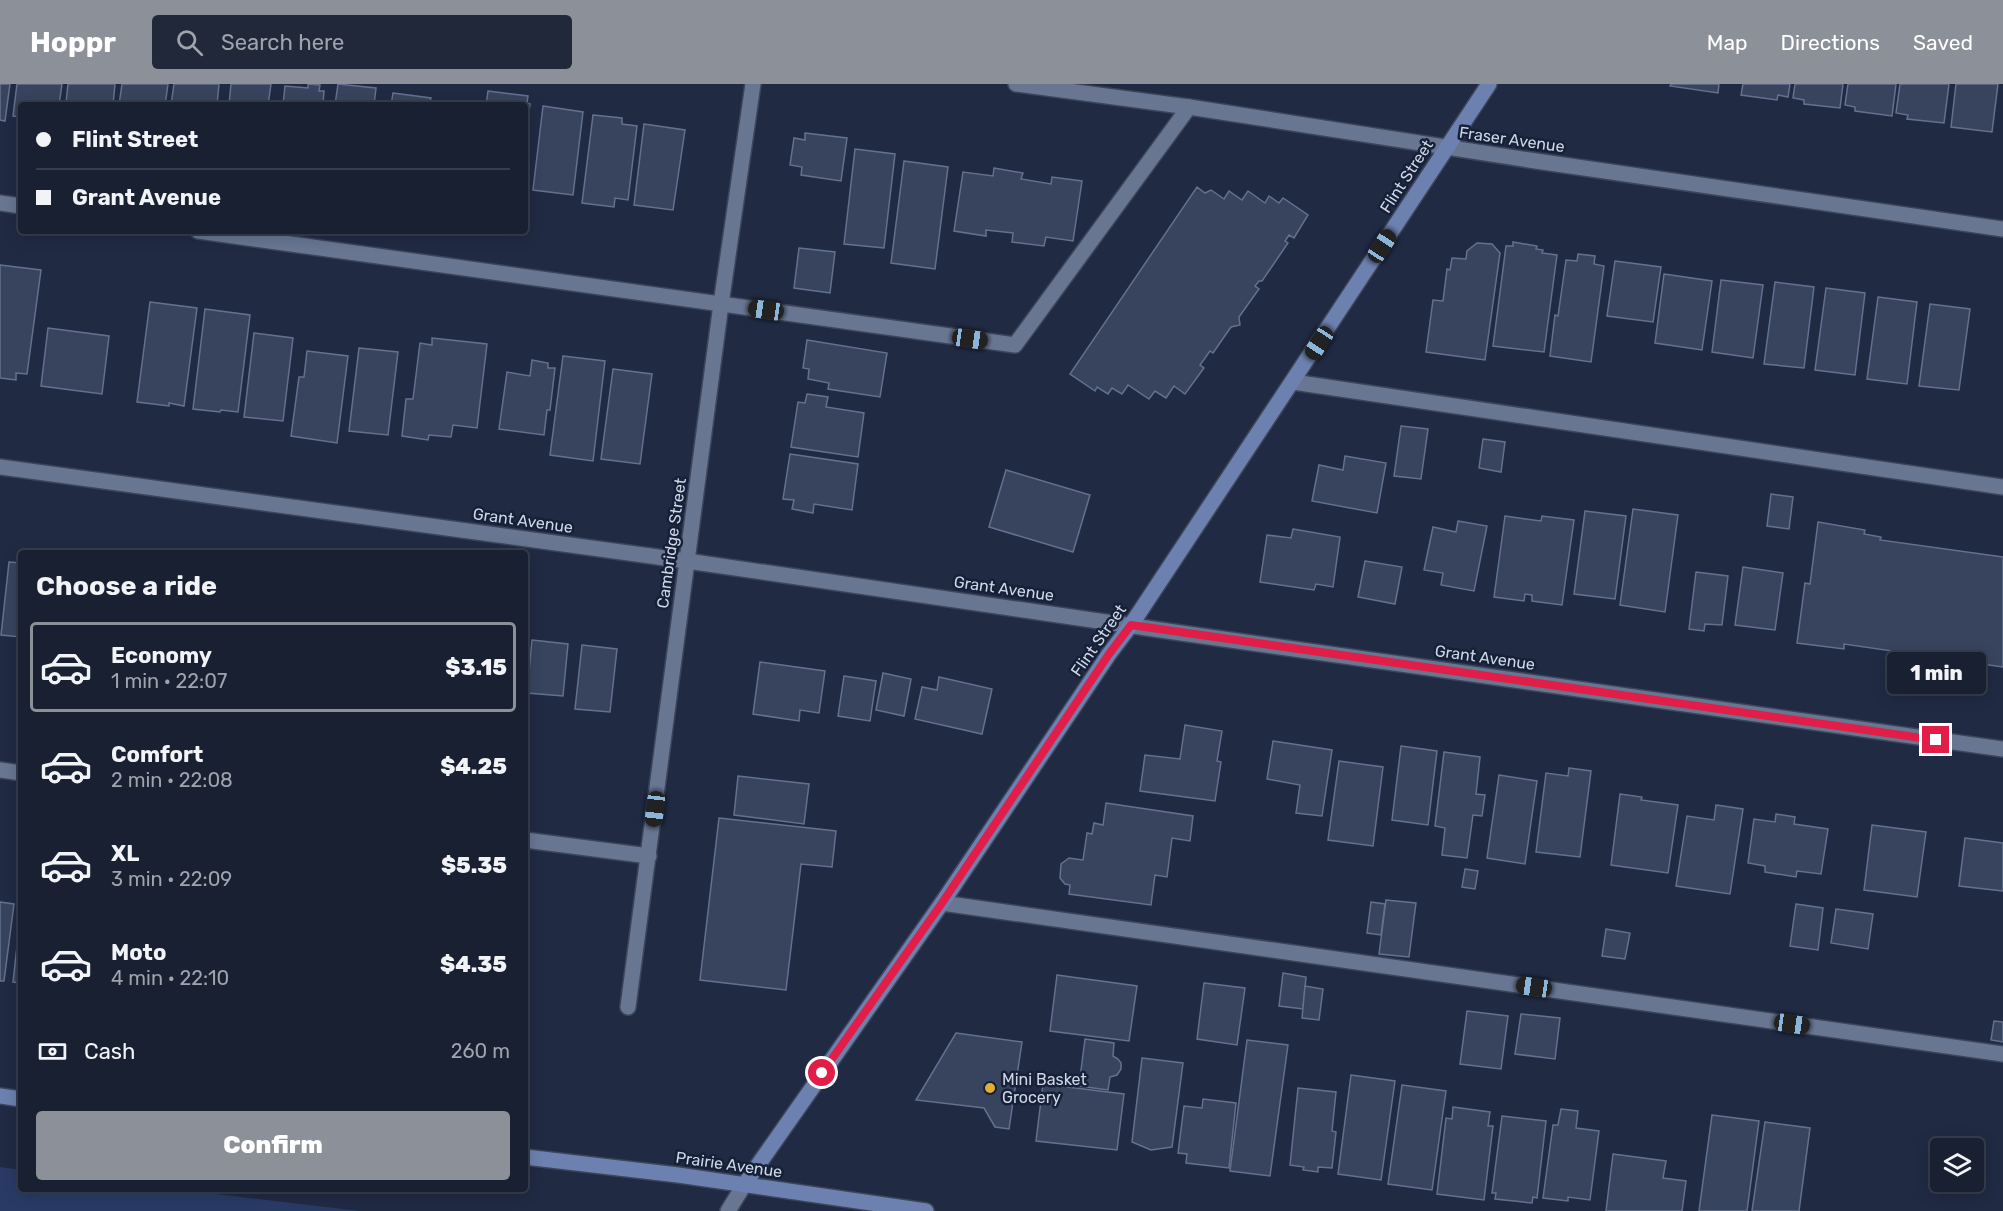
<!DOCTYPE html>
<html lang="en">
<head>
<meta charset="utf-8">
<style>
  :root { --surface:#182032; --page:#21283a; --text:#f1f3f6; --muted:#9fa3ac; --line:#363e4d; --accent:#8c9099 }
  body { margin:0; font-family:Rubik,sans-serif; background:var(--page); color:var(--text); height:100vh; display:flex; flex-direction:column; font-size:22px; white-space:nowrap }
  * { box-sizing:border-box; margin:0 }
  p { font-size:20px; color:var(--muted) }
  .icon { flex:none; width:33px; height:33px; fill:none; stroke:currentColor; stroke-width:2; stroke-linecap:round; stroke-linejoin:round }
  .map { position:relative; flex:1; overflow:hidden }
  .details { position:absolute; left:18px; top:466px; width:510px; height:642px; display:flex; flex-direction:column; background:var(--surface); border-radius:6px; box-shadow:0 3px 15px #0003,0 0 0 2px var(--line) }
  .details>* { flex:none }
  .guide { position:absolute; left:18px; top:18px; width:510px; height:132px; border-radius:6px; box-shadow:0 3px 15px #0003,0 0 0 2px var(--line); display:grid; align-content:center; height:132px; padding:0 18px; background:var(--surface) }
  .tools { position:absolute; left:1930px; top:1054px; display:grid; gap:12px }
  .tools a { display:grid; place-items:center; width:54px; height:54px; border-radius:6px; background:var(--surface); box-shadow:0 3px 15px #0003,0 0 0 2px var(--line); font-size:30px }
  .end { position:absolute; width:27px; height:27px; margin:-14px; border:8px solid #e11d48; background:#fff; box-shadow:0 0 0 3px #fff }
  .from { border-radius:50% }
  .bubble { position:absolute; height:42px; border-radius:6px; background:var(--surface); box-shadow:0 3px 15px #0003,0 0 0 2px var(--line); font-size:20px; font-weight:800; line-height:42px; text-align:center }
  .car { position:absolute; width:18px; height:36px; margin:-18px -9px; border-radius:8px; box-shadow:0 0 4px 2px #0007; background:linear-gradient(#222 24%,#8ab4d8 0 40%,#222 0 76%,#8ab4d8 0 86%,#222 0) }
  .guide b { display:flex; align-items:center; gap:21px; height:57px; font-size:22px }
  .guide b+b { border-top:2px solid var(--line) }
  .guide i { width:15px; height:15px; background:var(--text) }
  ul { padding:0; list-style:none }
  li { display:flex; align-items:center; gap:18px; height:90px; margin:0 12px 9px; padding:0 6px; border:3px solid transparent; border-radius:6px }
  li div { flex:1 }
  li b { display:block; font-size:22px }
  li em { font-style:normal; font-weight:800 }
  li.selected { border-color:var(--accent) }
  li>.icon { width:54px; height:54px; stroke-width:1.5 }
  h2 { padding:0 18px; font-size:27px; line-height:72px }
  .pay { display:flex; align-items:center; gap:15px; height:66px; padding:0 18px; font-size:22px }
  .pay p { margin-inline-start:auto }
  .action { display:flex; gap:12px; margin-top:auto; padding:12px 18px }
  .action a { flex:1; height:69px; border-radius:6px; background:var(--accent); color:#fff; font-size:24px; font-weight:800; line-height:69px; text-align:center }
  header { display:flex; align-items:center; gap:36px; box-sizing:border-box; height:84px; padding:0 30px; background:var(--accent); color:#fff }
  header strong { font-size:28px }
  nav { display:flex; gap:33px; margin-inline-start:auto; font-size:21px }
  .search { width:420px; height:54px; background:var(--page); display:flex; align-items:center; gap:15px; box-sizing:border-box; padding:0 21px; border-radius:6px; color:var(--muted); font-size:22px }
  .map>svg:first-child { display:block }
  .green { fill:#293b65 }
  .building { fill:#38445e; stroke:#64718e; stroke-width:1.5 }
  .lines { fill:none; stroke-linecap:round; stroke-linejoin:round }
  .lane-casing { stroke:#3c455a; stroke-width:18 }
  .street-casing { stroke:#3c455a; stroke-width:18 }
  .secondary-casing { stroke:#3c455a; stroke-width:18 }
  .lane { stroke:#687692; stroke-width:15 }
  .street { stroke:#687692; stroke-width:15 }
  .secondary { stroke:#6c81af; stroke-width:15 }
  .route { stroke:#e11d48; stroke-width:8 }
  .poi-dot { fill:#e1af34; stroke:#162038; stroke-width:2 }
  .labels { text-anchor:middle; stroke-width:5; stroke-linejoin:round; paint-order:stroke }
  .street-label { font-size:16px; fill:#cfd7e7; stroke:#162038 }
  .poi-label { font-size:16px; fill:#cfd7e7; stroke:#162038; text-anchor:start }
</style>
</head>
<body>
<header>
<strong>Hoppr</strong>
<div class="search"><svg class="icon" aria-label="search" viewBox="0 0 24 24"><circle cx="10" cy="10" r="6"/><path d="M15 15l6 6"/></svg>Search here</div>
<nav><a>Map</a><a>Directions</a><a>Saved</a></nav>
</header>
<div class="map">
<svg width="2003" height="1127" viewBox="0 0 2003 1127">
  <rect width="100%" height="100%" fill="#202a43"/>
  <polygon class="green" points="0,1083 21,1086 21,1106 183,1106 359,1127 0,1127"/>
  <g class="building">
    <polygon points="0,0 10,0 5,37 0,36"/>
    <polygon points="17,0 62,0 59,21 21,21 21,33 13,32"/>
    <polygon points="68,0 115,0 113,21 66,19"/>
    <polygon points="122,0 168,0 165,21 119,21"/>
    <polygon points="174,0 219,0 217,21 171,21"/>
    <polygon points="231,0 271,0 268,21 229,21"/>
    <polygon points="308,0 320,1 319,7 324,7 323,21 283,21 285,2 308,4"/>
    <polygon points="338,0 376,4 374,21 335,21"/>
    <polygon points="1671,0 1719,0 1718,9 1670,2"/>
    <polygon points="1743,0 1790,0 1788,13 1778,11 1777,16 1741,11"/>
    <polygon points="1795,0 1843,0 1840,24 1804,20 1804,16 1793,14"/>
    <polygon points="1848,0 1896,0 1892,32 1855,27 1855,23 1845,21"/>
    <polygon points="1900,0 1949,0 1944,39 1907,35 1908,31 1896,29"/>
    <polygon points="1956,0 1998,0 1992,48 1951,43"/>
    <polygon points="488,7 528,12 527,19 530,20 525,58 525,21 486,21"/>
    <polygon points="393,9 431,14 429,21 432,21 391,21"/>
    <polygon points="543,22 583,28 573,111 533,106"/>
    <polygon points="593,31 622,34 622,40 637,42 628,116 615,114 614,123 582,119"/>
    <polygon points="644,40 685,46 673,126 634,121"/>
    <polygon points="805,49 847,54 841,97 801,91 802,83 790,81 794,54 805,56"/>
    <polygon points="855,65 895,70 884,164 844,160"/>
    <polygon points="904,77 948,83 935,185 891,179"/>
    <polygon points="994,84 1023,89 1021,95 1051,100 1052,93 1082,97 1073,157 1046,153 1044,162 1012,158 1013,149 986,146 986,152 954,147 963,88 993,92"/>
    <polygon points="1197,103 1205,109 1211,106 1224,115 1229,107 1242,116 1248,107 1265,119 1269,112 1279,119 1283,114 1308,131 1294,154 1289,151 1285,157 1288,159 1262,197 1259,197 1255,202 1259,205 1239,233 1240,241 1231,243 1213,269 1210,267 1200,281 1204,284 1185,310 1174,302 1166,314 1155,307 1149,315 1128,301 1122,310 1112,304 1108,310 1097,303 1095,307 1070,290"/>
    <polygon points="1513,158 1537,162 1536,165 1543,166 1542,169 1557,171 1544,268 1493,262 1506,162 1513,162"/>
    <polygon points="1477,159 1492,160 1500,169 1485,276 1426,268 1433,216 1443,217 1447,185 1450,186 1452,174 1466,175 1467,167"/>
    <polygon points="799,164 835,168 830,209 794,204"/>
    <polygon points="1578,170 1595,172 1594,180 1604,182 1591,278 1550,272 1555,231 1558,232 1566,176 1577,177"/>
    <polygon points="1615,177 1661,183 1653,238 1607,232"/>
    <polygon points="0,181 41,186 27,290 16,289 16,296 0,294"/>
    <polygon points="1664,190 1712,197 1702,266 1655,259"/>
    <polygon points="1721,196 1763,201 1753,274 1712,268"/>
    <polygon points="1775,198 1814,203 1804,284 1764,280"/>
    <polygon points="1826,204 1865,209 1855,291 1815,286"/>
    <polygon points="1878,213 1917,218 1907,300 1867,295"/>
    <polygon points="150,218 197,224 184,322 169,319 169,322 137,318"/>
    <polygon points="1930,220 1970,225 1959,306 1919,302"/>
    <polygon points="205,225 250,231 238,328 221,326 220,328 193,325"/>
    <polygon points="48,244 109,252 102,310 41,302"/>
    <polygon points="254,249 293,254 283,337 244,333"/>
    <polygon points="432,254 487,260 477,344 453,341 451,353 429,351 428,356 402,352 406,315 413,315 420,259 432,261"/>
    <polygon points="807,256 887,269 880,313 828,305 829,299 808,295 809,285 803,284"/>
    <polygon points="359,264 398,268 388,351 349,347"/>
    <polygon points="307,267 348,272 337,359 291,352 299,293 304,293"/>
    <polygon points="563,272 605,277 593,377 550,371"/>
    <polygon points="532,276 548,279 548,284 555,284 550,326 547,326 544,351 499,345 507,288 530,292"/>
    <polygon points="613,285 652,290 640,380 601,375"/>
    <polygon points="807,310 828,313 826,323 864,329 858,373 791,363 798,318 805,319"/>
    <polygon points="1401,342 1428,345 1421,395 1394,392"/>
    <polygon points="1483,355 1505,358 1501,388 1479,384"/>
    <polygon points="790,370 858,380 852,426 814,420 813,429 792,425 794,416 783,415"/>
    <polygon points="1345,372 1386,379 1377,429 1312,417 1319,381 1343,386"/>
    <polygon points="1006,386 1090,411 1073,468 989,443"/>
    <polygon points="1771,410 1793,413 1789,445 1767,442"/>
    <polygon points="1633,425 1678,431 1665,528 1620,521"/>
    <polygon points="1585,427 1626,432 1615,515 1574,510"/>
    <polygon points="1505,432 1541,437 1542,432 1574,436 1562,521 1532,517 1532,511 1525,510 1524,517 1494,513"/>
    <polygon points="1458,437 1487,442 1474,507 1441,501 1443,489 1424,486 1433,443 1456,448"/>
    <polygon points="1818,438 1865,446 1864,450 1881,453 1880,456 2003,473 2003,583 1844,560 1844,565 1797,559 1805,499 1810,500"/>
    <polygon points="1293,445 1340,453 1333,503 1316,500 1314,506 1260,498 1267,451 1291,454"/>
    <polygon points="1365,477 1402,483 1395,520 1358,513"/>
    <polygon points="9,478 21,479 21,553 1,551"/>
    <polygon points="1743,483 1783,489 1775,546 1735,541"/>
    <polygon points="1696,488 1728,492 1722,541 1705,540 1704,547 1689,545"/>
    <polygon points="532,556 568,560 563,612 527,609"/>
    <polygon points="582,561 617,565 610,628 575,625"/>
    <polygon points="760,578 825,587 819,629 800,626 799,637 753,630"/>
    <polygon points="883,589 911,595 904,632 876,626"/>
    <polygon points="844,592 876,597 870,637 838,632"/>
    <polygon points="939,593 992,605 982,650 915,635 922,603 937,606"/>
    <polygon points="1185,641 1222,647 1217,677 1221,678 1215,717 1140,707 1145,671 1180,675"/>
    <polygon points="1273,657 1332,666 1322,732 1296,729 1300,701 1267,695"/>
    <polygon points="1401,662 1437,667 1428,741 1392,736"/>
    <polygon points="1444,668 1480,673 1476,710 1485,711 1482,732 1473,731 1467,774 1442,771 1445,744 1435,742"/>
    <polygon points="1339,677 1383,683 1373,762 1328,756"/>
    <polygon points="1569,684 1591,687 1580,773 1536,768 1546,689 1568,692"/>
    <polygon points="1499,691 1537,697 1525,780 1487,774"/>
    <polygon points="738,692 809,700 804,740 734,731"/>
    <polygon points="1620,710 1642,713 1641,716 1678,721 1668,789 1611,781"/>
    <polygon points="1106,719 1193,732 1190,757 1172,754 1167,793 1155,791 1151,821 1069,810 1070,801 1065,800 1060,794 1061,780 1069,774 1083,776 1087,749 1092,750 1094,739 1103,741"/>
    <polygon points="1716,721 1743,725 1730,810 1676,802 1687,732 1714,736"/>
    <polygon points="1776,730 1795,733 1794,740 1828,745 1821,790 1797,787 1796,793 1765,788 1765,782 1748,779 1754,735 1775,738"/>
    <polygon points="719,734 836,747 832,783 801,780 786,906 700,896"/>
    <polygon points="1872,741 1926,748 1917,813 1864,806"/>
    <polygon points="1965,754 2003,759 2003,807 1959,802"/>
    <polygon points="1465,785 1478,787 1475,805 1462,803"/>
    <polygon points="1386,816 1416,819 1409,873 1379,870"/>
    <polygon points="0,818 14,820 4,897 0,897"/>
    <polygon points="1371,818 1385,820 1381,851 1367,849"/>
    <polygon points="1796,820 1823,824 1818,866 1790,862"/>
    <polygon points="1836,825 1873,830 1868,865 1831,859"/>
    <polygon points="21,826 21,899 13,898"/>
    <polygon points="1606,845 1630,849 1625,875 1602,872"/>
    <polygon points="1283,889 1306,893 1303,925 1279,922"/>
    <polygon points="1057,891 1137,902 1129,957 1050,947"/>
    <polygon points="1204,899 1245,904 1237,961 1197,955"/>
    <polygon points="1305,902 1323,905 1319,936 1302,934"/>
    <polygon points="1467,927 1508,932 1501,985 1460,980"/>
    <polygon points="1521,930 1560,934 1555,975 1515,970"/>
    <polygon points="1994,937 2003,938 2003,958 1991,956"/>
    <polygon points="956,949 1022,958 1009,1045 995,1043 984,1024 916,1016"/>
    <polygon points="1085,955 1114,959 1113,972 1118,975 1121,979 1121,985 1117,991 1110,993 1108,1006 1079,1002"/>
    <polygon points="1247,956 1288,961 1270,1092 1230,1087"/>
    <polygon points="1142,974 1183,979 1172,1063 1151,1066 1132,1058"/>
    <polygon points="1351,991 1395,997 1381,1096 1338,1090"/>
    <polygon points="1043,1000 1124,1010 1117,1066 1036,1057"/>
    <polygon points="1402,1001 1446,1007 1432,1106 1388,1100"/>
    <polygon points="1298,1004 1336,1008 1332,1047 1336,1048 1332,1084 1318,1083 1318,1088 1303,1086 1304,1083 1290,1081"/>
    <polygon points="1203,1015 1236,1019 1229,1084 1186,1079 1187,1070 1178,1069 1184,1022 1202,1024"/>
    <polygon points="1453,1023 1490,1028 1488,1042 1493,1042 1484,1116 1437,1110 1446,1034 1452,1035"/>
    <polygon points="1561,1025 1578,1027 1576,1044 1599,1047 1590,1116 1568,1113 1568,1117 1543,1114 1553,1041 1558,1041"/>
    <polygon points="1712,1031 1759,1037 1747,1127 1699,1127"/>
    <polygon points="1502,1032 1546,1037 1537,1114 1533,1113 1532,1119 1495,1115 1496,1109 1492,1109"/>
    <polygon points="1765,1038 1810,1044 1799,1127 1752,1127"/>
    <polygon points="1613,1070 1666,1077 1663,1094 1686,1097 1682,1127 1606,1127"/>
  </g>
  <g class="lines">
    <g class="lane-casing">
      <g id="lane">
        <polyline points="0,119 21,122"/>
        <polyline points="198,147 1015,261 1189,23"/>
        <polyline points="1293,298 2003,403"/>
        <polyline points="0,686 21,689"/>
        <polyline points="525,756 649,772"/>
        <polyline points="942,819 2003,970"/>
      </g>
    </g>
    <g class="street-casing">
      <g id="street">
        <polyline points="1016,0 1189,23 1529,76 2003,145"/>
        <polyline points="0,383 687,477 1181,549 2003,665"/>
        <polyline points="628,923 721,220 753,0"/>
        <polyline points="728,1127 744,1101"/>
      </g>
    </g>
    <g class="secondary-casing">
      <g id="secondary">
        <polyline points="0,1012 21,1015"/>
        <polyline points="525,1073 678,1091 926,1127"/>
        <polyline points="744,1101 942,819 1109,570 1131,541 1489,0"/>
      </g>
    </g>
    <use href="#lane" class="lane"/>
    <use href="#street" class="street"/>
    <use href="#secondary" class="secondary"/>
  </g>
  <g class="lines">
    <polyline class="route" points="822,989 942,819 1109,570 1131,541 1936,656"/>
  </g>
  <circle class="poi-dot" cx="990" cy="1004" r="6"/>
  <g class="labels">
    <g class="street-label">
      <text transform="translate(1512 55) rotate(8)" y="6">Fraser Avenue</text>
      <text transform="translate(1406 92) rotate(-57)" y="6">Flint Street</text>
      <text transform="translate(523 436) rotate(8)" y="6">Grant Avenue</text>
      <text transform="translate(671 459) rotate(-82)" y="6">Cambridge Street</text>
      <text transform="translate(1004 504) rotate(8)" y="6">Grant Avenue</text>
      <text transform="translate(1098 556) rotate(-55)" y="6">Flint Street</text>
      <text transform="translate(1485 573) rotate(8)" y="6">Grant Avenue</text>
      <text transform="translate(729 1080) rotate(8)" y="6">Prairie Avenue</text>
    </g>
    <g class="poi-label">
      <text x="1002" y="1001">Mini Basket<tspan x="1002" dy="18">Grocery</tspan></text>
    </g>
  </g>
</svg>
<div class="tools">
<a><svg class="icon" aria-label="layers" viewBox="0 0 24 24"><path d="M12 4l9 5-9 5-9-5zM3 14l9 5 9-5"/></svg></a>
</div>
<i class="end from" style="left:822px;top:989px"></i>
<i class="end" style="left:1936px;top:656px"></i>
<div class="bubble" style="left:1887px;top:568px;width:99px">1 min</div>
<i class="car" style="left:1382px;top:162px;rotate:33deg"></i>
<i class="car" style="left:766px;top:226px;rotate:278deg"></i>
<i class="car" style="left:970px;top:255px;rotate:98deg"></i>
<i class="car" style="left:1319px;top:259px;rotate:213deg"></i>
<i class="car" style="left:655px;top:725px;rotate:187deg"></i>
<i class="car" style="left:1534px;top:903px;rotate:278deg"></i>
<i class="car" style="left:1792px;top:940px;rotate:98deg"></i>
<div class="guide">
<b><i class="from"></i>Flint Street</b>
<b><i></i>Grant Avenue</b>
</div>
<section class="details">
<h2>Choose a ride</h2>
<ul>
<li class="selected"><svg class="icon" aria-label="car" viewBox="0 0 24 24"><path d="M5 17H2v-5l4-1 3-4h7l3 4 3 1v5h-3M9 17h6M6 11h13"/><circle cx="7" cy="17" r="2"/><circle cx="17" cy="17" r="2"/></svg><div><b>Economy</b><p>1 min · 22:07</p></div><em>$3.15</em></li>
<li><svg class="icon" aria-label="car" viewBox="0 0 24 24"><path d="M5 17H2v-5l4-1 3-4h7l3 4 3 1v5h-3M9 17h6M6 11h13"/><circle cx="7" cy="17" r="2"/><circle cx="17" cy="17" r="2"/></svg><div><b>Comfort</b><p>2 min · 22:08</p></div><em>$4.25</em></li>
<li><svg class="icon" aria-label="car" viewBox="0 0 24 24"><path d="M5 17H2v-5l4-1 3-4h7l3 4 3 1v5h-3M9 17h6M6 11h13"/><circle cx="7" cy="17" r="2"/><circle cx="17" cy="17" r="2"/></svg><div><b>XL</b><p>3 min · 22:09</p></div><em>$5.35</em></li>
<li><svg class="icon" aria-label="car" viewBox="0 0 24 24"><path d="M5 17H2v-5l4-1 3-4h7l3 4 3 1v5h-3M9 17h6M6 11h13"/><circle cx="7" cy="17" r="2"/><circle cx="17" cy="17" r="2"/></svg><div><b>Moto</b><p>4 min · 22:10</p></div><em>$4.35</em></li>
</ul>
<div class="pay"><svg class="icon" aria-label="cash" viewBox="0 0 24 24"><path d="M3 7h18v10H3z"/><circle cx="12" cy="12" r="2"/></svg>Cash<p>260 m</p></div>
<div class="action"><a>Confirm</a></div>
</section>
</div>
</body>
</html>
